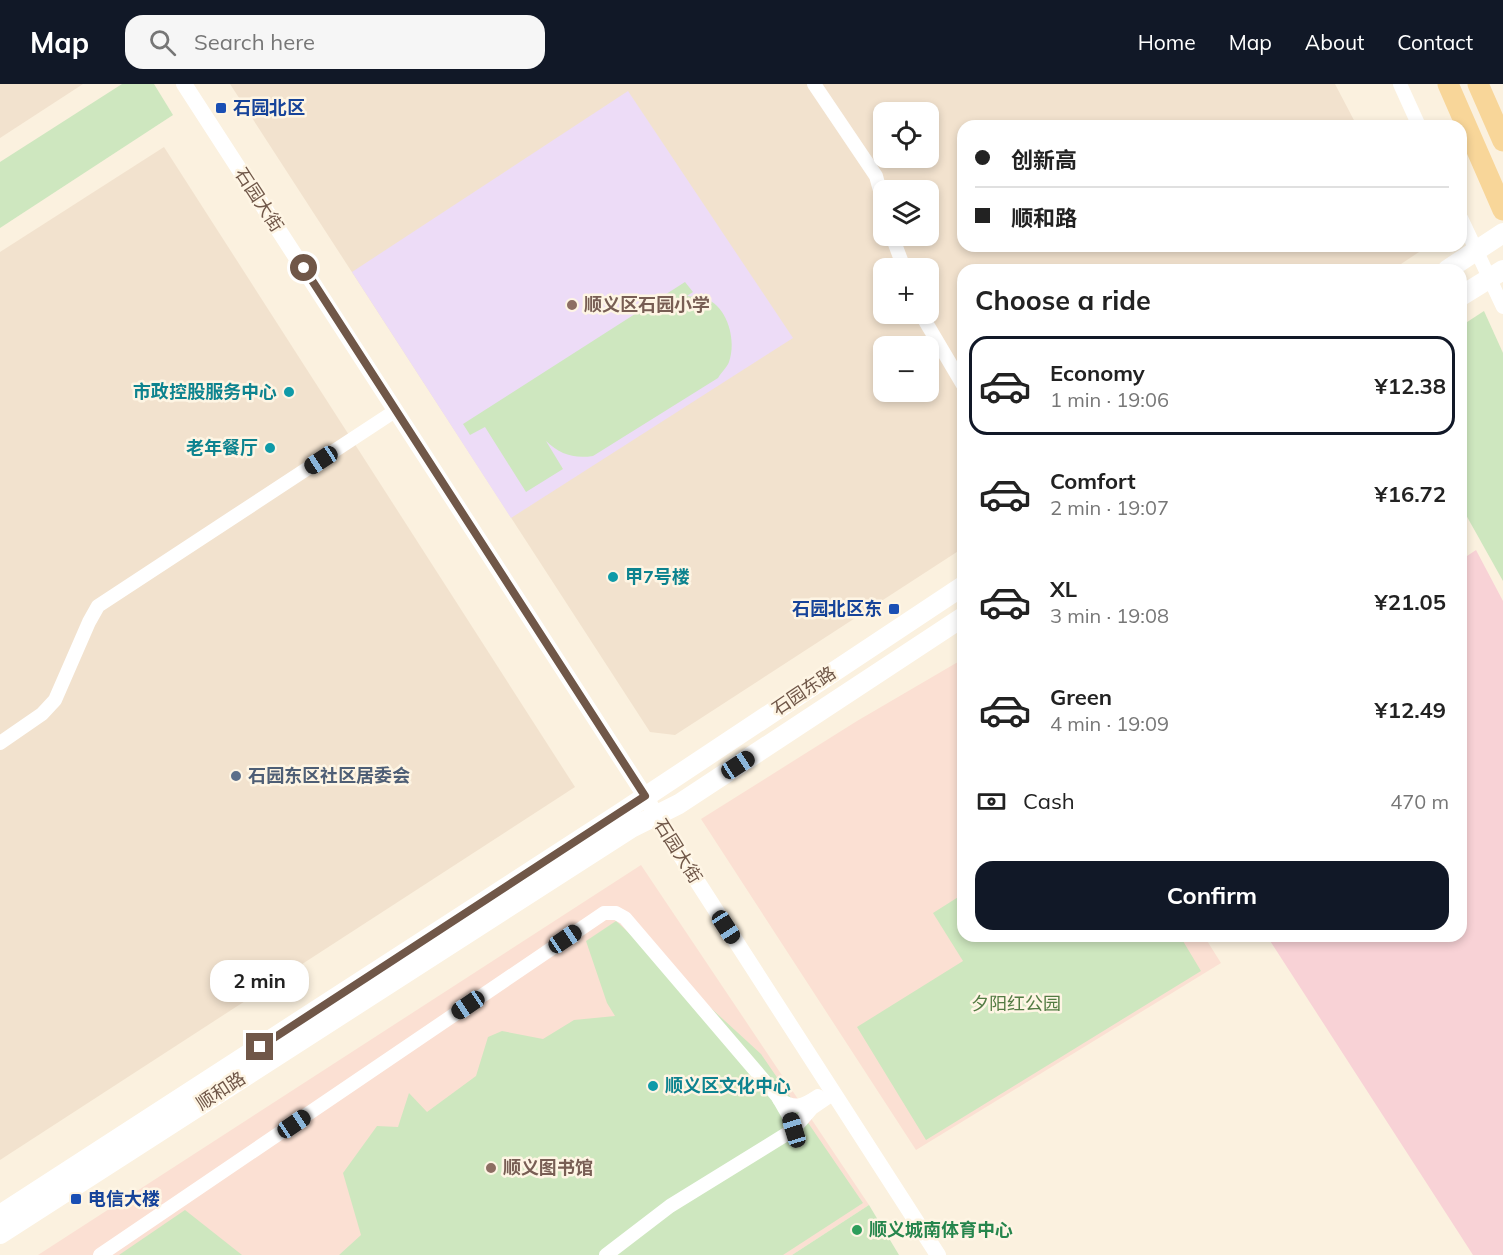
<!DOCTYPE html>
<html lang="en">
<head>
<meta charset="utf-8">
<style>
  :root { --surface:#fff; --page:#f6f6f6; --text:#222; --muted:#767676; --line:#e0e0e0; --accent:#111827 }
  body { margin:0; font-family:Mulish,"Noto Sans SC",sans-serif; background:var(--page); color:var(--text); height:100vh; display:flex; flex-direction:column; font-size:22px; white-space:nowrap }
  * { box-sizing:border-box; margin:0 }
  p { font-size:20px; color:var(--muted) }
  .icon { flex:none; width:33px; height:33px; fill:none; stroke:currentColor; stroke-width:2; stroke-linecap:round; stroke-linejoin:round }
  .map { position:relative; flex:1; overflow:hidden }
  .side { position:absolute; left:957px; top:180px; width:510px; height:678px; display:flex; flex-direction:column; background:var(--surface); border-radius:18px; box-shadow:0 3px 9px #0003 }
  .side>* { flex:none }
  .banner { position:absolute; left:957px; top:36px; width:510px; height:132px; border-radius:18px; box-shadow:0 3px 9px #0003; display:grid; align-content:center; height:132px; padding:0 18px; background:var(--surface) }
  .controls { position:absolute; left:873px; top:18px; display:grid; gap:12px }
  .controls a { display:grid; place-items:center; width:66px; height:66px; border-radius:12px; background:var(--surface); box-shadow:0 3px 9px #0003; font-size:30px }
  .end { position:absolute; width:27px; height:27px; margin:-14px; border:8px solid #705748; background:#fff; box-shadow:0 0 0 3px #fff }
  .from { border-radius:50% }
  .bubble { position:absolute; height:42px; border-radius:18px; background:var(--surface); box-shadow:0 3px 9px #0003; font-size:20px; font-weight:700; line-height:42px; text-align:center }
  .car { position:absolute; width:18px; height:36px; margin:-18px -9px; border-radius:8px; box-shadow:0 0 4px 2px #0007; background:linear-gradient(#222 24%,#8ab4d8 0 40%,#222 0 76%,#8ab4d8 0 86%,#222 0) }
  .banner b { display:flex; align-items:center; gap:21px; height:57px; font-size:22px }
  .banner b+b { border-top:2px solid var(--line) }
  .banner i { width:15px; height:15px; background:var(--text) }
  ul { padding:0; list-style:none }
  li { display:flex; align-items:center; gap:18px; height:99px; margin:0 12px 9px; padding:0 6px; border:3px solid transparent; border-radius:18px }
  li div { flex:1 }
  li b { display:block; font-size:22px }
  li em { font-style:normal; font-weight:700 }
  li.current { border-color:var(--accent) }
  li>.icon { width:54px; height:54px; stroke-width:1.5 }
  h2 { padding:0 18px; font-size:27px; line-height:72px }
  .pay { display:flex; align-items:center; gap:15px; height:66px; padding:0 18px; font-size:22px }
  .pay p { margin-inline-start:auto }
  .primary-button { display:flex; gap:12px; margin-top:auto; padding:12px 18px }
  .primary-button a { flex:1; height:69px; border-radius:18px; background:var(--accent); color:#fff; font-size:24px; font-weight:700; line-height:69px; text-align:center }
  header { display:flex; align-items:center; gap:36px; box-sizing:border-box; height:84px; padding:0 30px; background:var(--accent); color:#fff }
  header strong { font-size:28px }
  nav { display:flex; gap:33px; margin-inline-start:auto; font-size:21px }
  .search { width:420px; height:54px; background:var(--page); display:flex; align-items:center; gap:15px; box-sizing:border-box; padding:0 21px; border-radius:18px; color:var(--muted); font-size:22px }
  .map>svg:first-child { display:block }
  .residential { fill:#f2e2ce; fill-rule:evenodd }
  .commercial { fill:#fbe0d3 }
  .education { fill:#eddcf7 }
  .medical { fill:#f8d2d6 }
  .green { fill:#cee7bf }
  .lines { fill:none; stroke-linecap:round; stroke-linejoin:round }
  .minor { stroke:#fff; stroke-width:14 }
  .tertiary { stroke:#fff; stroke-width:16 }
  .secondary { stroke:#fff; stroke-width:20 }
  .primary { stroke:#f8d699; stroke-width:21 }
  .route { stroke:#705748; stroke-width:8 }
  .transit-dot { fill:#1a4fb4; stroke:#fef5e4; stroke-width:2 }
  .education-dot { fill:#8d6e63; stroke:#fef5e4; stroke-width:2 }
  .culture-dot { fill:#0f9aa8; stroke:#fef5e4; stroke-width:2 }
  .service-dot { fill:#5c6f8a; stroke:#fef5e4; stroke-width:2 }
  .leisure-dot { fill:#2e9e5b; stroke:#fef5e4; stroke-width:2 }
  .labels { text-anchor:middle; stroke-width:5; stroke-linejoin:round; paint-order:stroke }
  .transit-label { font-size:18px; font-weight:bold; fill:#164399; stroke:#fef5e4; text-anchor:start }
  .street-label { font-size:18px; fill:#705748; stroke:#fef5e4 }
  .education-label { font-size:18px; font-weight:bold; fill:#785e54; stroke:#fef5e4; text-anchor:start }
  .culture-label { font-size:18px; font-weight:bold; fill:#0d838f; stroke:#fef5e4; text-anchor:end }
  .service-label { font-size:18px; font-weight:bold; fill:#4e5e75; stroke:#fef5e4; text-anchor:start }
  .park-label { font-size:18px; fill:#537b43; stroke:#fef5e4 }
  .leisure-label { font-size:18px; font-weight:bold; fill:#27864d; stroke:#fef5e4; text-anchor:start }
</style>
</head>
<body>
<header>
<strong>Map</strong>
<div class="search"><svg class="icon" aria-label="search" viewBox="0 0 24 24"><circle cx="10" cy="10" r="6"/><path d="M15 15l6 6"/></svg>Search here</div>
<nav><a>Home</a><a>Map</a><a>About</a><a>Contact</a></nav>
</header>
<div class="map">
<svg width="1503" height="1171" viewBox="0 0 1503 1171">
  <rect width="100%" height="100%" fill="#fbf1df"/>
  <g class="residential">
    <polygon points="0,0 83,0 0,54"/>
    <path d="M 230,0 L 1335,0 L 1357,42 L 963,42 L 963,162 L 1420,162 L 1422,166 L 1392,186 L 963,186 L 963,464 L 675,651 L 650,648 ZM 884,28 L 928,28 L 928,74 L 884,74 ZM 884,106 L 928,106 L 928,152 L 884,152 ZM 884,184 L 928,184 L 928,230 L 884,230 ZM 884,262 L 928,262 L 928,308 L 884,308 Z"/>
    <polygon points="164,63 575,703 0,1076 0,168"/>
  </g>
  <g class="commercial">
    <polygon points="963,575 963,852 1204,852 1221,879 916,1066 701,735 857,637"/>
    <polygon points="641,781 869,1121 792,1171 38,1171"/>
  </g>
  <polygon class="education" points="628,7 793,254 511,434 352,188"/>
  <polygon class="medical" points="1476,466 1503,517 1503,1171 1473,1171 1267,852 1461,852 1461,476"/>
  <g class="green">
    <polygon points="122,0 154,0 173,31 0,144 0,78"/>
    <path d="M 685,198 L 693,208 L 687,212 C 691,213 697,212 701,213 C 727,219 737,255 729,278 C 727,283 721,289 718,294 L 593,372 C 573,375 560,370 546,357 L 563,385 L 526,408 L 485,343 L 470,351 L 463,340 Z"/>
    <polygon points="1484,227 1503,269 1503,497 1461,422 1461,242"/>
    <polygon points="963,810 963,852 1180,852 1201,887 926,1056 857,943 963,877 933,829"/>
    <polygon points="616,837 761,970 863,1119 783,1171 339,1171 361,1151 343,1089 377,1042 398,1043 409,1009 427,1028 476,992 488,953 502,947 543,955 574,936 615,932 607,919 586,857"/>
    <polygon points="869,1121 899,1171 792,1171"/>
    <polygon points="185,1126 242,1171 119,1171"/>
  </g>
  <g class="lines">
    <g class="minor">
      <polyline points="814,0 876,92 884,121"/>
      <polyline points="1400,0 1419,42"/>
      <polyline points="1461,134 1503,223"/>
      <polyline points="892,152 904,184"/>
      <polyline points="921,230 963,301"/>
      <polyline points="0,659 42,630 55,616 89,538 98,522 395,327"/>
      <path d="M 779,1015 C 795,1026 803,1022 818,1012"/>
      <polyline points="100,1171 604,829 616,829 625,834 778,1013 790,1034 794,1045"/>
      <polyline points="606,1171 670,1122 793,1046 812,1024 834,1009"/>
    </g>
    <polyline class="tertiary" points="184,0 645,712 677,766 938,1171"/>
    <g class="secondary">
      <polyline points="1447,186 1503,149"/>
      <polyline points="1461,212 1503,186"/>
      <polyline points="0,1131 621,729 963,502"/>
      <polyline points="0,1150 631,744 679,720 963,533"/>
    </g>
    <g class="primary">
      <polyline points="1448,0 1503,126"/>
      <polyline points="1478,0 1503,57"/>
    </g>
  </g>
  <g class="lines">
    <polyline class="route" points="260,963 645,712 304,184"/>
  </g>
  <g class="transit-dot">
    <rect x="215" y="18" width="12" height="12" rx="3"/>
    <rect x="888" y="519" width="12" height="12" rx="3"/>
    <rect x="70" y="1109" width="12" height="12" rx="3"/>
  </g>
  <g class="education-dot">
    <circle cx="572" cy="221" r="6"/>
    <circle cx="491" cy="1084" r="6"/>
  </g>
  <g class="culture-dot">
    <circle cx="289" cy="308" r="6"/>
    <circle cx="270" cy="364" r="6"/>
    <circle cx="613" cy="493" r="6"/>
    <circle cx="653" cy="1002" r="6"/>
  </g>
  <circle class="service-dot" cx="236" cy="692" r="6"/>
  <circle class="leisure-dot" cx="857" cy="1146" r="6"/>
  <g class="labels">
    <g class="transit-label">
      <text x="233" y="30">石园北区</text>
      <text x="882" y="531" text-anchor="end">石园北区东</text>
      <text x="88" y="1121">电信大楼</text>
    </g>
    <g class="street-label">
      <text transform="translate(259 116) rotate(57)" y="6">石园大街</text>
      <text transform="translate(804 607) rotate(-34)" y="6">石园东路</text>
      <text transform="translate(678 767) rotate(58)" y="6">石园大街</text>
      <text transform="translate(221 1007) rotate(-33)" y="6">顺和路</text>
    </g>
    <g class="education-label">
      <text x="584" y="227">顺义区石园小学</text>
      <text x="503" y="1090">顺义图书馆</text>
    </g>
    <g class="culture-label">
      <text x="277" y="314">市政控股服务中心</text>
      <text x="258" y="370">老年餐厅</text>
      <text x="625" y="499" text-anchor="start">甲7号楼</text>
      <text x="665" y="1008" text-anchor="start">顺义区文化中心</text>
    </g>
    <g class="service-label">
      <text x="248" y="698">石园东区社区居委会</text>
    </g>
    <g class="park-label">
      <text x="1016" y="926">夕阳红公园</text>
    </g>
    <g class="leisure-label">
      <text x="869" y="1152">顺义城南体育中心</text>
    </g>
  </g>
</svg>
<div class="controls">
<a><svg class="icon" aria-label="locate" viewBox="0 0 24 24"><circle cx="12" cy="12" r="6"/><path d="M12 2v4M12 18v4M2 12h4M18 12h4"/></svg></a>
<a><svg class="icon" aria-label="layers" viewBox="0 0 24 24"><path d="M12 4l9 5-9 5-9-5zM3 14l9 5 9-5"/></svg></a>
<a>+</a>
<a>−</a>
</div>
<i class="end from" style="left:304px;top:184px"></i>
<i class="end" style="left:260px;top:963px"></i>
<div class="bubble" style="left:210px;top:876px;width:99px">2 min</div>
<i class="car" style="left:321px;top:376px;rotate:237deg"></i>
<i class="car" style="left:738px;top:681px;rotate:57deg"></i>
<i class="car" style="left:726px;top:843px;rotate:147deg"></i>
<i class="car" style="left:565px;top:855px;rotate:56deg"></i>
<i class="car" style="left:468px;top:921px;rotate:236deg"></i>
<i class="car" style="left:294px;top:1040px;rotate:56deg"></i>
<i class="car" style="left:794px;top:1046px;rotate:343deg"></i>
<div class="banner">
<b><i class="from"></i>创新高</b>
<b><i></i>顺和路</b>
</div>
<section class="side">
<h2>Choose a ride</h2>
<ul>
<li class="current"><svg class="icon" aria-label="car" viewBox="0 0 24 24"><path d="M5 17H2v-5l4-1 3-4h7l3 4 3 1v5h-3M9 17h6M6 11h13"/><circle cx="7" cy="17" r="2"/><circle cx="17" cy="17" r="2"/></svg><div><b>Economy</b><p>1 min · 19:06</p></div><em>¥12.38</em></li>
<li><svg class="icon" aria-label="car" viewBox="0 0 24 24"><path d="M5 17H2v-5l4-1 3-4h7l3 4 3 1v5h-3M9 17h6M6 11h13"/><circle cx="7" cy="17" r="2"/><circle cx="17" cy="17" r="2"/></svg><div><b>Comfort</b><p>2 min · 19:07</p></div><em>¥16.72</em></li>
<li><svg class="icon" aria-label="car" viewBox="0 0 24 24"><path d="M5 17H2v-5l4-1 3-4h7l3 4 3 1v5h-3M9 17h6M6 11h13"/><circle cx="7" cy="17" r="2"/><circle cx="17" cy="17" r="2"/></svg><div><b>XL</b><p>3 min · 19:08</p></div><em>¥21.05</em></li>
<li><svg class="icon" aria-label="car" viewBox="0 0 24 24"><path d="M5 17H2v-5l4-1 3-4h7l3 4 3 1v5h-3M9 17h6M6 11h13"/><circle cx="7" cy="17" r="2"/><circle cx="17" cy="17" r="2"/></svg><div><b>Green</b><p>4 min · 19:09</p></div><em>¥12.49</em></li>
</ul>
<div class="pay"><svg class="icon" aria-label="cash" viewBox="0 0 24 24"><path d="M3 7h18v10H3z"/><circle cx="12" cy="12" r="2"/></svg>Cash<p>470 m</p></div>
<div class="primary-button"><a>Confirm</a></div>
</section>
</div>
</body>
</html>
